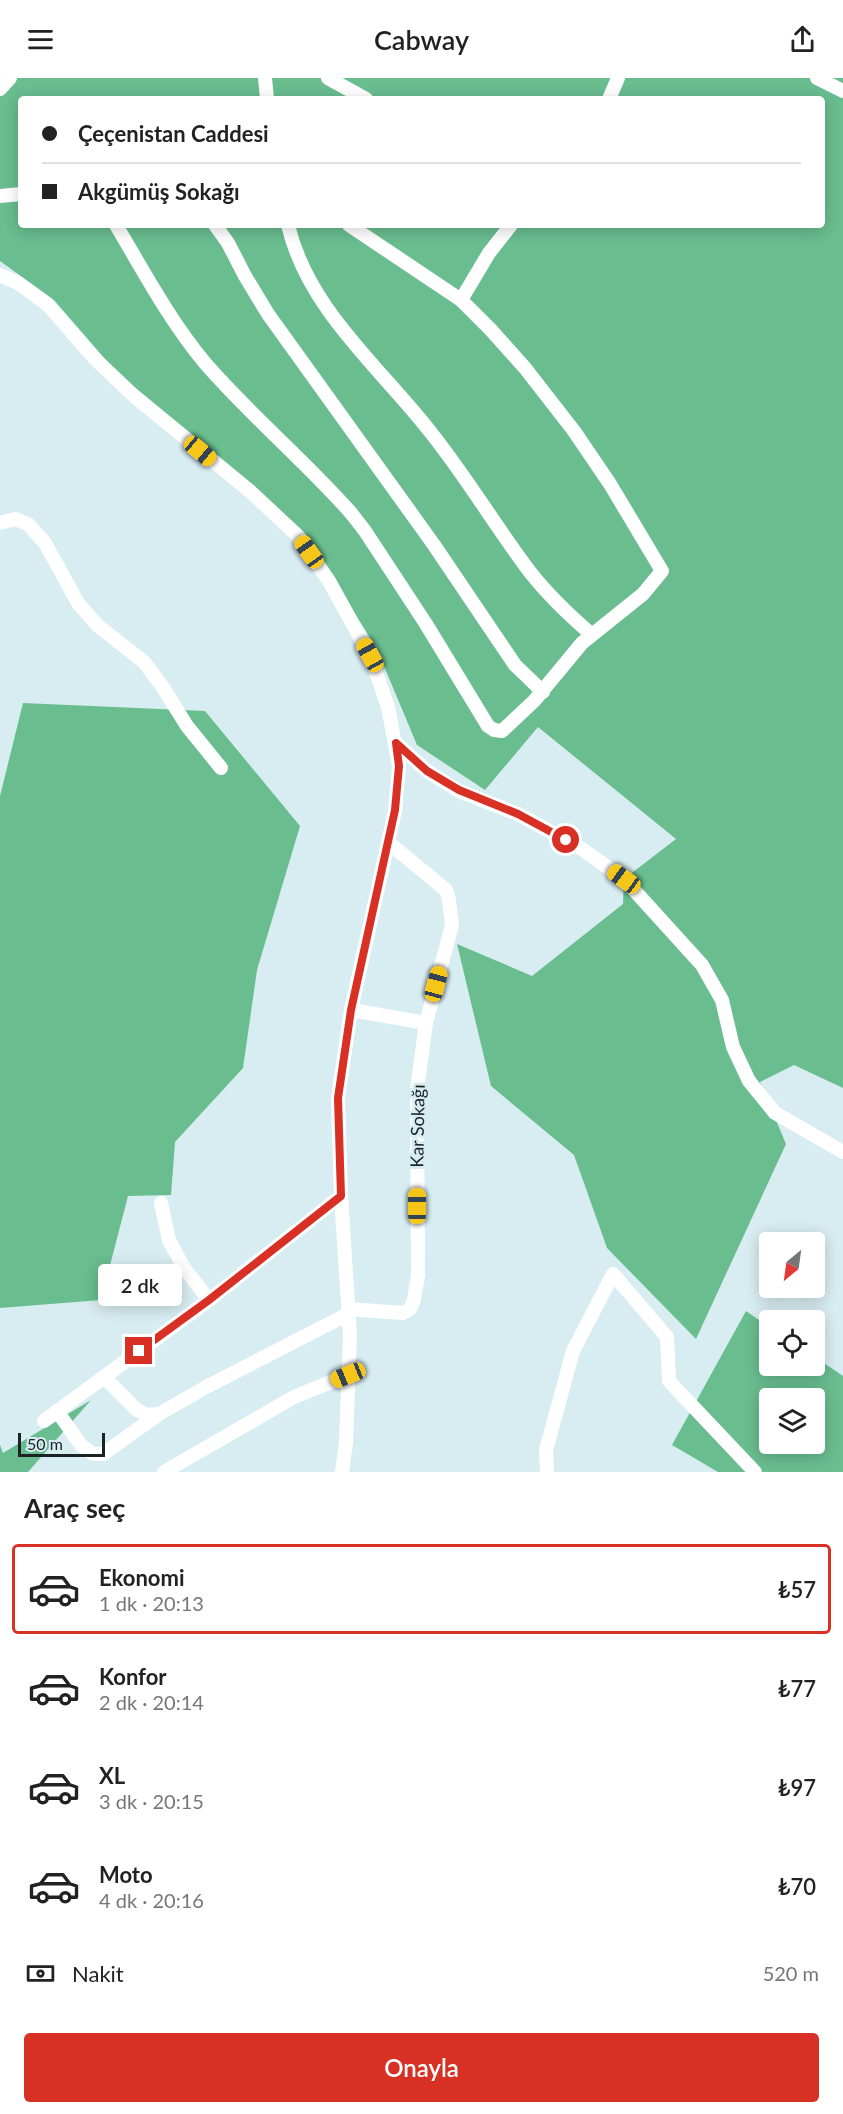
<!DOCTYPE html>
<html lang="tr">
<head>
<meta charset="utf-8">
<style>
  :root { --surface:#fff; --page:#f6f6f6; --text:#222; --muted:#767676; --line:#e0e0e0; --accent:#d93025 }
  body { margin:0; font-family:Lato,sans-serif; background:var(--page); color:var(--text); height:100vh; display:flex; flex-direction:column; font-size:22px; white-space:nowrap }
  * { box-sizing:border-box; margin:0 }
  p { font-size:20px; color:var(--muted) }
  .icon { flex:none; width:33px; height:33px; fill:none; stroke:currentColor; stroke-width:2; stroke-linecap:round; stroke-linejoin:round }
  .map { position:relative; height:1394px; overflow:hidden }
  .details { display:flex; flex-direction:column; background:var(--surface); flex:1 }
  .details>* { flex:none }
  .banner { position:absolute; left:18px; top:18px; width:807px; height:132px; border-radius:6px; box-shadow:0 3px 15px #0003; display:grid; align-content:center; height:132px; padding:0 24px; background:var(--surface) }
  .needle { width:39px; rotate:209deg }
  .tools { position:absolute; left:759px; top:1154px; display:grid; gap:12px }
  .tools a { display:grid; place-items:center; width:66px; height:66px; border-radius:6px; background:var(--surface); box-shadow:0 3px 15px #0003; font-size:30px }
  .scale { position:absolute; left:18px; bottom:15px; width:87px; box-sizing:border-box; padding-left:6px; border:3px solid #1b2325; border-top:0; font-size:16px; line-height:21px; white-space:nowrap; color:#1b2325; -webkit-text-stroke:4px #d8edf2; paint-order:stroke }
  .end { position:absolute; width:27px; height:27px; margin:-14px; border:8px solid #d93025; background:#fff; box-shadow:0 0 0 3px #fff }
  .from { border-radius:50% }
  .bubble { position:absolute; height:42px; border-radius:6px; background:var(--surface); box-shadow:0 3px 15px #0003; font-size:20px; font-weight:600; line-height:42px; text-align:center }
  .car { position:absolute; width:18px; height:36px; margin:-18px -9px; border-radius:8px; box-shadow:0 0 4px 2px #0007; background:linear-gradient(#f5c518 24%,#345 0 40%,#f5c518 0 76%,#345 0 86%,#f5c518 0) }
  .banner b { display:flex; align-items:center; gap:21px; height:57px; font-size:22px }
  .banner b+b { border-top:2px solid var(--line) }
  .banner i { width:15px; height:15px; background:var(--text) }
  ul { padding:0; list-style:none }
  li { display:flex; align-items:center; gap:18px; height:90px; margin:0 12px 9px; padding:0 12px; border:3px solid transparent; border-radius:6px }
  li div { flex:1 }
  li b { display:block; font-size:22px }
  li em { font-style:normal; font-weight:600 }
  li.selected { border-color:var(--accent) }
  li>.icon { width:54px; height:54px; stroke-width:1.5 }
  h2 { padding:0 24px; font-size:27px; line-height:72px }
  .pay { display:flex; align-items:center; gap:15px; height:66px; padding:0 24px; font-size:22px }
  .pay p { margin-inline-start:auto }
  .primary-button { display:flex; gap:12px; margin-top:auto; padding:12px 24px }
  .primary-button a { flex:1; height:69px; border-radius:6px; background:var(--accent); color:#fff; font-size:24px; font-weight:600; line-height:69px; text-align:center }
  header { display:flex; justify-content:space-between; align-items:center; height:78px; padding:0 24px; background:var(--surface); font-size:27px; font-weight:600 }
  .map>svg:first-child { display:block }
  .forest { fill:#69bd8f; fill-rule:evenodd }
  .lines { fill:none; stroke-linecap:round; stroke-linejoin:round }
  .minor { stroke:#fff; stroke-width:14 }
  .route { stroke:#d93025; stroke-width:8 }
  .labels { text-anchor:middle; stroke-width:6; stroke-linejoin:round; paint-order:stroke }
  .street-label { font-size:18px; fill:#1b2325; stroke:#d8edf2 }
</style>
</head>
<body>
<header><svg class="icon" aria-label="menu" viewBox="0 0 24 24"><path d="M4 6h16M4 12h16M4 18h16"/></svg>Cabway<svg class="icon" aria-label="share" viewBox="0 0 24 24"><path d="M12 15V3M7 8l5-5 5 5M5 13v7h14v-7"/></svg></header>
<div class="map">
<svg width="843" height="1394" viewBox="0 0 843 1394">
  <rect width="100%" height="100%" fill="#d8edf2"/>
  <g class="forest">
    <path d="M 0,0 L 843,0 L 843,1010 L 794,987 L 760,1004 L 786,1066 L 696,1261 L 607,1170 L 574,1077 L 491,1008 L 457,866 L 532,898 L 623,826 L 624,801 L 676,761 L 538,649 L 485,712 L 417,667 L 376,569 L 301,451 L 132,312 L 54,222 L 0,183 ZM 21,21 L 822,21 L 822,147 L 21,147 Z"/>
    <polygon points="23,625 205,633 300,748 257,892 243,990 175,1064 171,1117 128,1118 101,1222 0,1230 0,718"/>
    <path d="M 746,1233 L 769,1249 L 770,1287 L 814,1287 L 815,1279 L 843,1298 L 843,1394 L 718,1394 L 672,1367 ZM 770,1320 L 814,1320 L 814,1365 L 770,1365 Z"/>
    <polygon points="91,1322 28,1394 0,1394 0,1367 3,1375"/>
  </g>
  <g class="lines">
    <g class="minor">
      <polyline points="265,0 267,21"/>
      <polyline points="328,0 366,21"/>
      <polyline points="817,0 843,13"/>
      <polyline points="0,11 10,0"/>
      <polyline points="609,21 618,0"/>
      <polyline points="0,118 21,116"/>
      <path d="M 116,147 C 144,194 170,243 205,285 C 251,338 305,383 351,435 L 365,453 L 426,546 L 488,648 L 494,652 L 502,653 L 534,623 L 582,565 L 643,516 L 662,493 L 610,406 L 574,353 L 525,290 L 491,252 L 461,222 L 349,147"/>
      <polyline points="215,147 228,165 245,198 268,236 434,467 515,587 543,614"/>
      <path d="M 288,147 C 308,232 381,290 432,356 C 467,400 496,449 530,494 C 548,517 569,537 591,556"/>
      <polyline points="0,197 18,205 47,226 95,281 133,317 251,414 299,459 329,503 370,577 388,629 399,688 395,733 351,932 338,1020 341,1118 350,1257 346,1364 342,1394"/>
      <polyline points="461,222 489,175 511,147"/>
      <polyline points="0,445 15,441 28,446 45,465 78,525 97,547 144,584 162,608 187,648 221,690"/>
      <polyline points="396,665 427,693 459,713 518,736 582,771 624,801 702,887 722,922 733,969 749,1003 775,1035 843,1074"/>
      <polyline points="351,932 426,945 452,847 449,822 446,812 389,765"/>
      <polyline points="161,1125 169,1162 184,1190 209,1222"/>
      <polyline points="348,1231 403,1235 410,1231 414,1222 418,1197 417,1011 426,945"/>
      <polyline points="104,1299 137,1332 147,1337 159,1336 208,1308 348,1236"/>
      <polyline points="57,1333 81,1367 93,1376 103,1376 159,1336"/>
      <polyline points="44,1343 209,1222 341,1118"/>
      <polyline points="164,1394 294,1319 348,1297"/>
      <polyline points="547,1394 546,1372 573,1273 613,1196 667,1259 669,1303 755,1394"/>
    </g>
  </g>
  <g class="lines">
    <polyline class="route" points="139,1273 209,1222 341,1118 338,1020 351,932 395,732 399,688 396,665 427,693 459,712 518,736 566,762"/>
  </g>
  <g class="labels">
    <g class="street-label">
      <text transform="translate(418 1048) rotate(-89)" y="6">Kar Sokağı</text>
    </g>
  </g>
</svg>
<div class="tools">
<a><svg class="needle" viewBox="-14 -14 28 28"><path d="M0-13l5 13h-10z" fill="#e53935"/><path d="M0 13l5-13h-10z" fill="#767676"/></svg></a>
<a><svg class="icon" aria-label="locate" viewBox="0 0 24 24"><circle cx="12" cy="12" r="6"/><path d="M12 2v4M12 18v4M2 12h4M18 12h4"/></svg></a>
<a><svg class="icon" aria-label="layers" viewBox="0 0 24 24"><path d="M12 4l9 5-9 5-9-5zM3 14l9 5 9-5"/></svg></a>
</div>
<div class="scale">50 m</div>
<i class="end from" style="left:566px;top:762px"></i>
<i class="end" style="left:139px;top:1273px"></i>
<div class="bubble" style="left:98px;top:1186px;width:84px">2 dk</div>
<i class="car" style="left:200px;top:373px;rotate:130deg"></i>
<i class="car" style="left:309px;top:474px;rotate:325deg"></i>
<i class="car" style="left:370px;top:577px;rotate:331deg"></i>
<i class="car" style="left:624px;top:801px;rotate:306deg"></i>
<i class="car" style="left:436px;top:906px;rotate:15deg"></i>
<i class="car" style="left:417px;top:1128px;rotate:0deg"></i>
<i class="car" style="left:348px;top:1297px;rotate:248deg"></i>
<div class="banner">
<b><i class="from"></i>Çeçenistan Caddesi</b>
<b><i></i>Akgümüş Sokağı</b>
</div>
</div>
<section class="details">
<h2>Araç seç</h2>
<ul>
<li class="selected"><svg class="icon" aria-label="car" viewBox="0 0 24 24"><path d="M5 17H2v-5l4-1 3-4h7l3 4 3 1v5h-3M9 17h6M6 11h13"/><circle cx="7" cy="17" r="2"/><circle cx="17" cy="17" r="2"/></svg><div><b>Ekonomi</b><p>1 dk · 20:13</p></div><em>₺57</em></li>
<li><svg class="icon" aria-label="car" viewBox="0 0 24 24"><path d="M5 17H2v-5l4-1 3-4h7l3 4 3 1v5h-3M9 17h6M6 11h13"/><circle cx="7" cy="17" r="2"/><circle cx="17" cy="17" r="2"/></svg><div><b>Konfor</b><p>2 dk · 20:14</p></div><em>₺77</em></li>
<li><svg class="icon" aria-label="car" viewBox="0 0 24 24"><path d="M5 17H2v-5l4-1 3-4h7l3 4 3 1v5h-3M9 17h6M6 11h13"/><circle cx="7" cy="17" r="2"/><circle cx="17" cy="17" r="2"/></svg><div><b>XL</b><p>3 dk · 20:15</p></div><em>₺97</em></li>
<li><svg class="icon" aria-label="car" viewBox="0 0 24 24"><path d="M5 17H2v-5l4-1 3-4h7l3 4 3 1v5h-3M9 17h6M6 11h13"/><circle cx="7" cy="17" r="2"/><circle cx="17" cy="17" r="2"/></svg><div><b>Moto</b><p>4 dk · 20:16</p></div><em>₺70</em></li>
</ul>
<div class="pay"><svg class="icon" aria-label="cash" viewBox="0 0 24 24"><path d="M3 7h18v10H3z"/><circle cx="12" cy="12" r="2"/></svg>Nakit<p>520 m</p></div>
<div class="primary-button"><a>Onayla</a></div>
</section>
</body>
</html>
